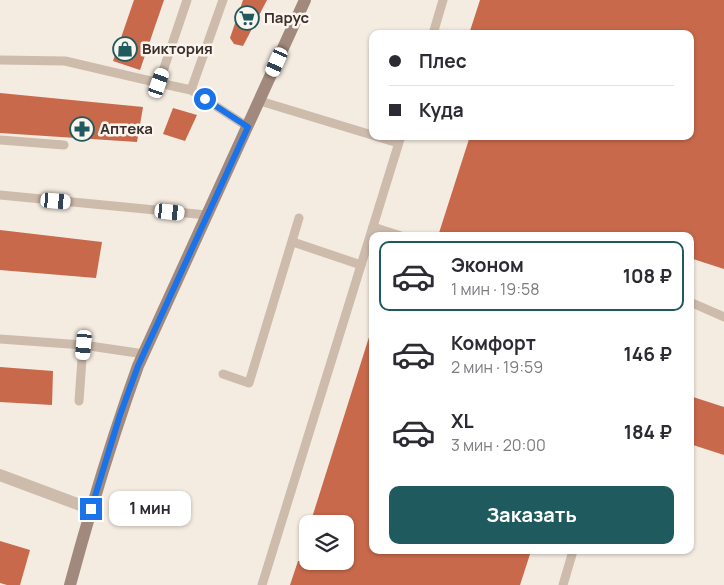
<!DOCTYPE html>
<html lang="ru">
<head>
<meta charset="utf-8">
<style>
  :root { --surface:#fff; --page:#f7f7f7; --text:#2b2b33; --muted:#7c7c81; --line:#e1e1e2; --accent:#1f5a5e }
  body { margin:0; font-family:Manrope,sans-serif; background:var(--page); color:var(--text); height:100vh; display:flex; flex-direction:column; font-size:19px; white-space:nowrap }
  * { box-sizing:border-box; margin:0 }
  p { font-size:16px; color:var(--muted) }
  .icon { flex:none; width:28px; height:28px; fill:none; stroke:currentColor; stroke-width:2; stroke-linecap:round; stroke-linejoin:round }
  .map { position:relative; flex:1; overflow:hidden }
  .panel { position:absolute; left:369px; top:232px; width:325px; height:322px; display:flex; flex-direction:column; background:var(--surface); border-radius:10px; box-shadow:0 1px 4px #0004 }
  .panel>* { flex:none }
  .hud { position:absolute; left:369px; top:30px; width:325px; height:110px; border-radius:10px; box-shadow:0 1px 4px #0004; display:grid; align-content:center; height:110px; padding:0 20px; background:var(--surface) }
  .buttons { position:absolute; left:299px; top:515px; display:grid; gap:10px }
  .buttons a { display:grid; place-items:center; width:55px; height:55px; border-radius:10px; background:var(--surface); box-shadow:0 1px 4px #0004; font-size:25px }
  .end { position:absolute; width:22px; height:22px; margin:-11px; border:6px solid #1a73e8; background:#fff; box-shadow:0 0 0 2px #fff }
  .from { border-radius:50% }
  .bubble { position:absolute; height:35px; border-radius:10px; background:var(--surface); box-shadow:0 1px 4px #0004; font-size:16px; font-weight:700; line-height:35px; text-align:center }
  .car { position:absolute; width:15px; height:30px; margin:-15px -8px; border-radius:6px; box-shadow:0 0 4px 1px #0007; background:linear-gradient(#fff 24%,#345 0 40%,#fff 0 76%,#345 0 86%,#fff 0) }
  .hud b { display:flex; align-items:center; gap:18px; height:48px; font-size:19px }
  .hud b+b { border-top:1px solid var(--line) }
  .hud i { width:12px; height:12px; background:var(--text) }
  ul { padding:9px 0 0; list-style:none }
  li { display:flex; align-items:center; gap:15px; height:70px; margin:0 10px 8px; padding:0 10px; border:2px solid transparent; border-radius:10px }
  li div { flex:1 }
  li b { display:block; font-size:19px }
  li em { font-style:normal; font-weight:700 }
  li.selected { border-color:var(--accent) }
  li>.icon { width:45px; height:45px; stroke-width:1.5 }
  .cta { display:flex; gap:10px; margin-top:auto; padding:10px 20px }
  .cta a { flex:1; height:58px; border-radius:10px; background:var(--accent); color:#fff; font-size:20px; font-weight:700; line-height:58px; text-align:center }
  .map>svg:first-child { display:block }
  .building { fill:#c8694b }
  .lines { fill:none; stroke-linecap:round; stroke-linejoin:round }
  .service { stroke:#cdbbac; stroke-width:9 }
  .minor { stroke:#cdbbac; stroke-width:12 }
  .secondary { stroke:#a18a7d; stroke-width:12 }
  .route { stroke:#1a73e8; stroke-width:6 }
  .labels { text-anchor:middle; stroke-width:5; stroke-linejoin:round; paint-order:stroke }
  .poi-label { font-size:15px; font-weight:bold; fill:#3b302b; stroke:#fbf5ee; text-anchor:start }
</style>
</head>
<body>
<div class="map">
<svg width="724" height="585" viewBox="0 0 724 585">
  <rect width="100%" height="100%" fill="#f4ebe1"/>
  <g class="building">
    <polygon points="134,0 164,0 140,70 113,61"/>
    <polygon points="243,0 267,0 243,46 234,44 230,38"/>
    <polygon points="480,0 724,0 724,269 690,258 690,236 438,236 470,136 690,136 690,34 469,34"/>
    <polygon points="0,93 143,107 137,142 0,133"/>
    <polygon points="173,108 197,115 185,141 163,134"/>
    <polygon points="0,230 102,242 96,278 0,270"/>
    <polygon points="370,334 372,335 372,551 531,551 520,585 290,585 298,561 345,561 345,524 310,524"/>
    <polygon points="0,367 53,371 52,405 0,402"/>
    <polygon points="690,396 724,407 724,455 690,444"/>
    <polygon points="0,541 30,550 20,585 7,585 0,583"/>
  </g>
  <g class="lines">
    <g class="service">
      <polyline points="187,0 159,83 191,90"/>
      <polyline points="223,0 191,90 248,127"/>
      <polyline points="433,34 443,0"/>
      <polyline points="0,60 65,61 159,83"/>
      <polyline points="260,101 372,135"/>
      <polyline points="375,136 398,143"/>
      <polyline points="0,140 64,145"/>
      <polyline points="0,195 207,215"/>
      <polyline points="373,227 401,236"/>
      <polyline points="293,242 361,265"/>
      <polyline points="690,302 724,317"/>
      <polyline points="0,339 83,345 144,354"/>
      <polyline points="223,374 249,383 299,218"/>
      <polyline points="79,401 83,345"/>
      <polyline points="262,585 401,136"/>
      <polyline points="563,585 573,551"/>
    </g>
    <polyline class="minor" points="0,475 91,509"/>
    <path class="secondary" d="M 70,585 C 90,511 112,438 138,366 L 305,0"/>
  </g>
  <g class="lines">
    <polyline class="route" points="91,509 120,415 138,366 248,127 205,99"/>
  </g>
  <defs>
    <g id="supermarket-ring" transform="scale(1.25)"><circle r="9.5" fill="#fbf5ee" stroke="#1f5a5e" stroke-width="1.5"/><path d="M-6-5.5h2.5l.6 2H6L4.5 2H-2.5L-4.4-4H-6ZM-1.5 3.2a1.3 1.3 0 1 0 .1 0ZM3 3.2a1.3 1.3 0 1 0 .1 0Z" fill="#1f5a5e"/></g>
    <g id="shop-ring" transform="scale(1.25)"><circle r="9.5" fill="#fbf5ee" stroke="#1f5a5e" stroke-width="1.5"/><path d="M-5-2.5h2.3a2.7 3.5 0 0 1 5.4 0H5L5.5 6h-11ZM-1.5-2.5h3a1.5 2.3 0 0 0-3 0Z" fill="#1f5a5e"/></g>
    <g id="pharmacy-ring" transform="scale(1.25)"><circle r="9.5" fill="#fbf5ee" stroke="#1f5a5e" stroke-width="1.5"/><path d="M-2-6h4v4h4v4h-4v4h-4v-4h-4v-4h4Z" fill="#1f5a5e"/></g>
  </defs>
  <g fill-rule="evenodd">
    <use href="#supermarket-ring" x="247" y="18"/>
    <use href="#shop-ring" x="125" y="49"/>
    <use href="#pharmacy-ring" x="82" y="129"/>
  </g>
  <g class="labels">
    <g class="poi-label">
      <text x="264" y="23">Парус</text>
      <text x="142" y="54">Виктория</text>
      <text x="100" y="134">Аптека</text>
    </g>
  </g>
</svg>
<div class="buttons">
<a><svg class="icon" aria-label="layers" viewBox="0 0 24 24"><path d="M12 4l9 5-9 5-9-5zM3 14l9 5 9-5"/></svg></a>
</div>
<i class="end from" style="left:205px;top:99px"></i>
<i class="end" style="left:91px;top:509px"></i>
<div class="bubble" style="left:109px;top:491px;width:82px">1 мин</div>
<i class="car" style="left:277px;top:62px;rotate:204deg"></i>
<i class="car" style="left:159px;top:83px;rotate:19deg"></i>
<i class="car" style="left:56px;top:201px;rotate:95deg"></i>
<i class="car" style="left:170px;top:212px;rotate:96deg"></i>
<i class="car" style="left:84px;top:345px;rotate:185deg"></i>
<div class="hud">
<b><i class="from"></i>Плес</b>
<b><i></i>Куда</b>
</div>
<section class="panel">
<ul>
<li class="selected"><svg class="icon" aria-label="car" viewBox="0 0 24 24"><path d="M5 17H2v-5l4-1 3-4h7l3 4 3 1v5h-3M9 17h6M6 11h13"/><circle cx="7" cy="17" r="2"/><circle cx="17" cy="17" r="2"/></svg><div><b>Эконом</b><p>1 мин · 19:58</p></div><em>108 ₽</em></li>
<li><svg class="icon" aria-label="car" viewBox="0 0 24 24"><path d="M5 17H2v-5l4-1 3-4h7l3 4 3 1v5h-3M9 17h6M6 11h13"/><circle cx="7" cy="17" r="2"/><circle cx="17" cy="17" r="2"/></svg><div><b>Комфорт</b><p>2 мин · 19:59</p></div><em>146 ₽</em></li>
<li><svg class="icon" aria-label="car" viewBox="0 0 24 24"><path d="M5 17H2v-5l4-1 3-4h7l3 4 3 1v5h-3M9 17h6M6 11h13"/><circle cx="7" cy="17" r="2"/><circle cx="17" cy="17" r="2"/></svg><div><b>XL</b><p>3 мин · 20:00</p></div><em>184 ₽</em></li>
</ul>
<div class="cta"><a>Заказать</a></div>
</section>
</div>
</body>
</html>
